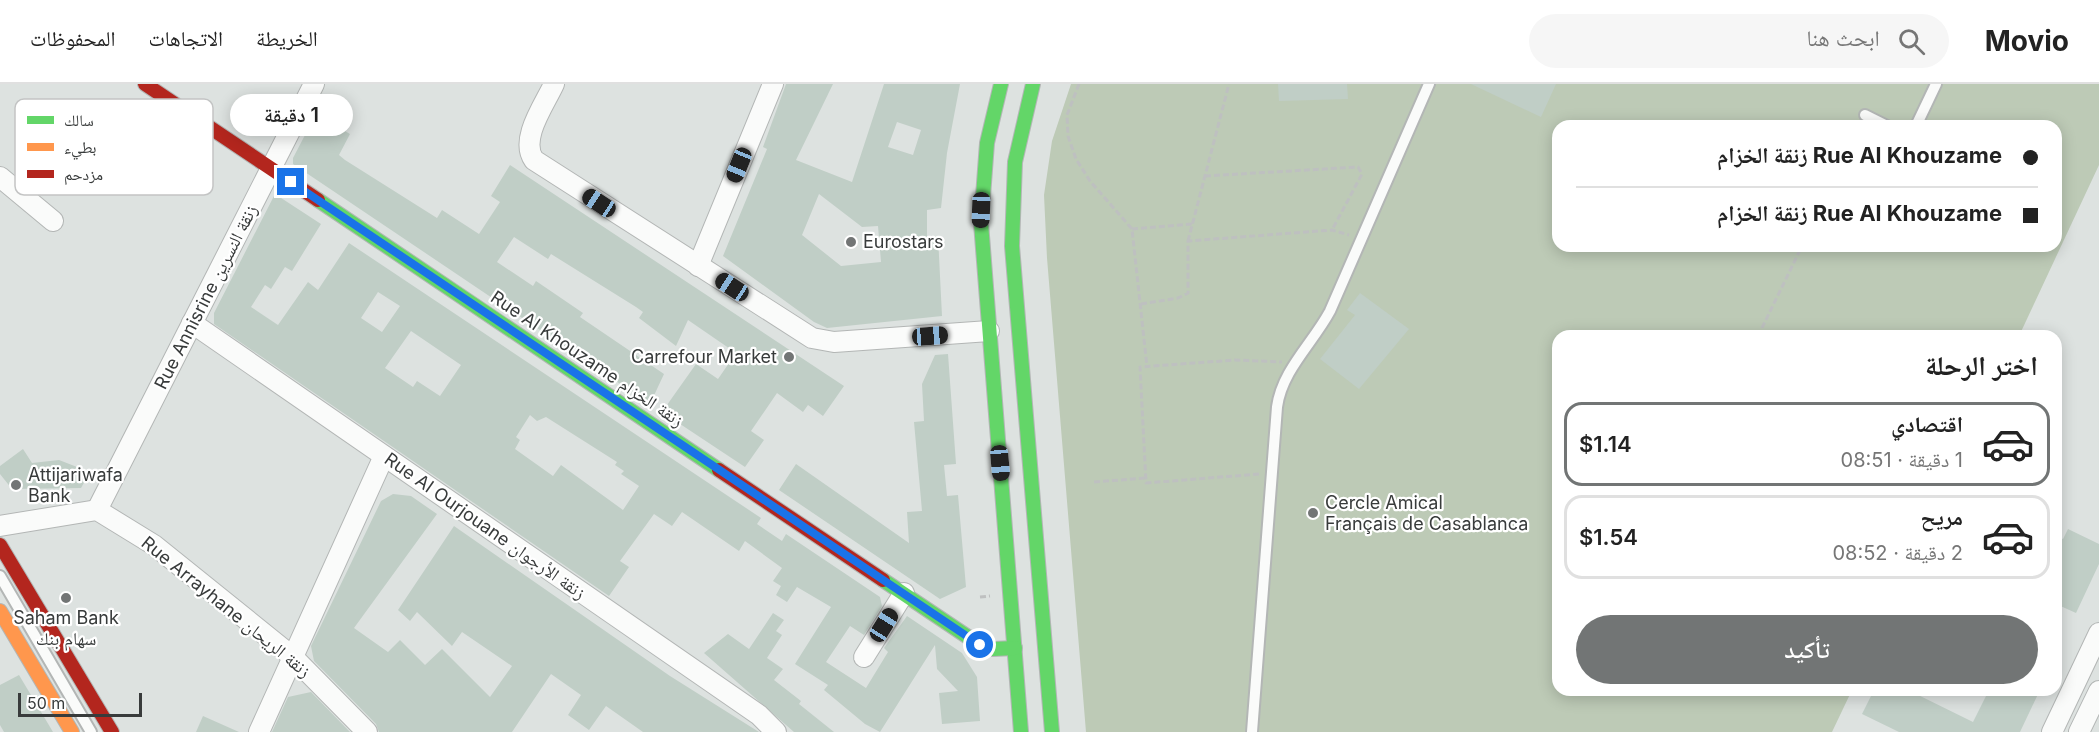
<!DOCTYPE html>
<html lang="ar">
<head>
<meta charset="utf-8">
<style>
  :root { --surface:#fff; --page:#f6f6f6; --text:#222; --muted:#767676; --line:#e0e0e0; --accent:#727575 }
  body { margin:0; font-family:Inter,"Noto Naskh Arabic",sans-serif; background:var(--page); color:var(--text); direction:rtl; height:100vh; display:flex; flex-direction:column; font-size:22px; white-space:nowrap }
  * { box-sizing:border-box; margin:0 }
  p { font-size:20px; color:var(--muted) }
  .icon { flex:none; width:33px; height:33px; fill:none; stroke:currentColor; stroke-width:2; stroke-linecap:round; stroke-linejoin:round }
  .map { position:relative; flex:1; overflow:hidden; direction:ltr }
  .details { position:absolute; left:1552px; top:246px; width:510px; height:366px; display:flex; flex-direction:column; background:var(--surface); border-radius:18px; box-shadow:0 3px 15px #0003; direction:rtl }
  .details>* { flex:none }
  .top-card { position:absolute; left:1552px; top:36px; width:510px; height:132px; border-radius:18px; box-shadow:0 3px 15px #0003; direction:rtl; display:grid; align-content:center; height:132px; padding:0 24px; background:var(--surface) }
  .scale { position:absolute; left:18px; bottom:15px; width:124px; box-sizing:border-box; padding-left:6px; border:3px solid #383b3b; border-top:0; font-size:16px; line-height:21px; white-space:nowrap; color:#383b3b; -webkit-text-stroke:4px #fff; paint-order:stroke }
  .end { position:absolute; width:27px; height:27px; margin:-14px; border:8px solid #1a73e8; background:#fff; box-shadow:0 0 0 3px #fff }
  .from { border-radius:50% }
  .bubble { position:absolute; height:42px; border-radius:21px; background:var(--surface); box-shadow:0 3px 15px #0003; font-size:20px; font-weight:600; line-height:42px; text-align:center; direction:rtl }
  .car { position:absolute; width:18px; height:36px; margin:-18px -9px; border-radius:8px; box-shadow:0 0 4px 2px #0007; background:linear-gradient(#222 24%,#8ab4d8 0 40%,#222 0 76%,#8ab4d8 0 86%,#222 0) }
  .top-card b { display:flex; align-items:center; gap:21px; height:57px; font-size:22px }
  .top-card b+b { border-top:2px solid var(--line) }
  .top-card i { width:15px; height:15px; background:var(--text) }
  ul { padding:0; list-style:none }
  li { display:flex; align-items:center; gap:18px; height:84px; margin:0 12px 9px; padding:0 12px; border:3px solid var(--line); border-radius:18px }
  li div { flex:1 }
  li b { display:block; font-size:22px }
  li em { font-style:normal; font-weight:600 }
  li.active { border-color:var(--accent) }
  li>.icon { width:54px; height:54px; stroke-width:1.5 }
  h2 { padding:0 24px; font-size:27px; line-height:72px }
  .cta { display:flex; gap:12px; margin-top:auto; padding:12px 24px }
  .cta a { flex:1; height:69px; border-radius:36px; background:var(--accent); color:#fff; font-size:24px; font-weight:600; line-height:69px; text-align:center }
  header { display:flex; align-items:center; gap:36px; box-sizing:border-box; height:84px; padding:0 30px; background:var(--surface); border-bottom:2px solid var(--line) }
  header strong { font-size:28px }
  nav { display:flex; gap:33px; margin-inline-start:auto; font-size:21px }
  .search { width:420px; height:54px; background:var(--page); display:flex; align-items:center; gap:15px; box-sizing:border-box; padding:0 21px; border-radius:33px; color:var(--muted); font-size:22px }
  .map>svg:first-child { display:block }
  .green { fill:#bdcab6; fill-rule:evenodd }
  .building { fill:#c0cec6; fill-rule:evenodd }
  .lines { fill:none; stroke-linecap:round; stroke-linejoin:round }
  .lane-casing { stroke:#b3b6b5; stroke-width:14 }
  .street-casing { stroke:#b3b6b5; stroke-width:22 }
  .fast-casing { stroke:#b3b6b5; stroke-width:16 }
  .slow-casing { stroke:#b3b6b5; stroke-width:16 }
  .jam-casing { stroke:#b3b6b5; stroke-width:16 }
  .path { stroke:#bec0c0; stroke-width:3; stroke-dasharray:6 3; stroke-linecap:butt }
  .lane { stroke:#fafbfa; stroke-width:10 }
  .street { stroke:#fafbfa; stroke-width:20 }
  .fast { stroke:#63d668; stroke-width:14 }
  .slow { stroke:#ff974d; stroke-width:14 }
  .jam { stroke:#b3261e; stroke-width:14 }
  .route { stroke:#1a73e8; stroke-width:8 }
  .poi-dot { fill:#727575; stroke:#fff; stroke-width:2 }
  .labels { text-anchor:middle; stroke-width:4.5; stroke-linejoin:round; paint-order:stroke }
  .poi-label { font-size:18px; fill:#383b3b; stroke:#fff; text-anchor:start }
  .street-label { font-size:18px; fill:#383b3b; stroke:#fff }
  .key { fill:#fff; stroke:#c3c4c4; stroke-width:1.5 }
  .key-label { font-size:16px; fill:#383b3b }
</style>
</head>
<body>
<header>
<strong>Movio</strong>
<div class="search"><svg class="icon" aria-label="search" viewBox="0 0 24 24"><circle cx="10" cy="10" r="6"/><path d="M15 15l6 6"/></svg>ابحث هنا</div>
<nav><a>الخريطة</a><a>الاتجاهات</a><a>المحفوظات</a></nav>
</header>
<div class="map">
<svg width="2099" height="648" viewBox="0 0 2099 648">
  <rect width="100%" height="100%" fill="#dde2e0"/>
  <path class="green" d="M 1071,0 L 2099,0 L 2099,81 L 2019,252 L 1558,252 L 1558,606 L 1852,606 L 1832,648 L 1086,648 L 1047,174 L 1044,111 L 1052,57 ZM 1558,42 L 2056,42 L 2056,162 L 1558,162 Z"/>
  <g class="building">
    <path d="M 786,0 L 833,0 L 796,76 L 852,98 L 884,0 L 960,0 L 947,69 L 941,124 L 927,126 L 927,152 L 938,152 L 942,232 L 827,244 L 814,238 L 723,172 L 767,65 L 763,63 ZM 897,38 L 921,46 L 913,71 L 888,63 ZM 819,110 L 862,143 L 878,142 L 881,178 L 841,182 L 802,151 Z"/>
    <polygon points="1278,0 1347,0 1348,15 1279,17"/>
    <polygon points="1471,0 1556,0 1541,33"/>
    <polygon points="316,30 350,50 339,71 345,76 437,134 442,126 479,150 500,118 491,112 510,81 844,302 823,332 808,321 803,328 777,309 751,347 764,356 745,383 662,328 696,280 718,295 736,269 688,236 676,262 639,234 643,228 636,223 551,170 548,175 514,153 497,178 533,202 536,197 583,229 580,233 664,290 650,320 293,80 293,74"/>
    <path d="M 275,110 L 321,140 L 292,187 L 285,183 L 271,205 L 265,201 L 251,223 L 278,241 L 308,198 L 318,206 L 349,159 L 761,434 L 757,440 L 782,457 L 786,450 L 880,513 L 882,522 L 864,551 L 850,542 L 826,578 L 866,604 L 888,568 L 884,564 L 907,532 L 962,569 L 977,593 L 980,637 L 942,640 L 939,609 L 958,607 L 937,585 L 935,561 L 880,648 L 865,640 L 824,606 L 828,601 L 795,580 L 831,523 L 797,503 L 787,518 L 776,511 L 781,502 L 773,497 L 782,484 L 745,457 L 739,467 L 682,428 L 672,442 L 654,430 L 620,477 L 629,483 L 609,512 L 214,240 L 214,229 ZM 378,208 L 400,222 L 382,248 L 361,234 ZM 411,247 L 461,281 L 440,312 L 417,297 L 413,303 L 385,284 ZM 530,331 L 537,337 L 546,333 L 617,378 L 615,381 L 624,387 L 621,390 L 639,402 L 623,426 L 561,381 L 553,392 L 515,365 L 520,356 L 516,353 Z"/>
    <polygon points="1360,209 1409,245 1359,305 1320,275 1355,231 1347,226"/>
    <polygon points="948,270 956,380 944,381 947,412 958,411 966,503 940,515 779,406 796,380 909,459 907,428 922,427 914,338 924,337 922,300 935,271"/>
    <polygon points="23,365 32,379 59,376 90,388 81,404 12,405 0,390 0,382"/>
    <polygon points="393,410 411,412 437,430 354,544 388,568 400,556 425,581 442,565 490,613 512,582 462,548 452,562 417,528 410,537 398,526 454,442 670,592 759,648 643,648 606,622 589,646 568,631 581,611 551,590 512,648 379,648 376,640 314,577 311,562 381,417"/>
    <polygon points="2068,445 2099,460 2099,480 2076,529 2056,520 2056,452 2063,455"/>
    <polygon points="773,529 784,536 776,547 782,551 767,574 783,585 774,596 801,617 799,620 834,648 794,648 704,569 728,550 749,565"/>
    <polygon points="19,591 53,648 4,648 0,641 0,601"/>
    <polygon points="1874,606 1908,606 1973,638 1989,606 2040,606 2020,648 1899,648 1862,630"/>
    <polygon points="311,608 350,648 272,648 288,613"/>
    <polygon points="203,632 239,648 196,648"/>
  </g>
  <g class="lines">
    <g class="lane-casing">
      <g id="lane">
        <polyline points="1865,31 1887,42"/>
        <polyline points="1916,42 1936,0"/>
        <polyline points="0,492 91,648"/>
        <path d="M 1252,648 L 1277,323 C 1282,286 1313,259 1330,227 L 1429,0"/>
      </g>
    </g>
    <g class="street-casing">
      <g id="street">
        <path d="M 554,0 C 545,20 519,55 534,76 L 812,254 L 834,258 L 989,247"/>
        <polyline points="0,93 53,137"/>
        <polyline points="698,182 773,0"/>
        <polyline points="192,239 759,631 776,648"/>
        <polyline points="97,426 314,0"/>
        <polyline points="0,442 97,426 154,461 293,573 367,648"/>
        <polyline points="864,573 904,509"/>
        <polyline points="259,648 384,372"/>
        <polyline points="2052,648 2099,549"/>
        <polyline points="2079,648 2099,607"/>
      </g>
    </g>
    <g class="fast-casing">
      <g id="fast">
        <polyline points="1001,0 987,59 981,139 1021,648"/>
        <polyline points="1033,0 1015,78 1012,162 1052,648"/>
        <polyline points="318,116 719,386"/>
        <polyline points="883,496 980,561 993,565 1015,564"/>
      </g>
    </g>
    <g class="slow-casing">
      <polyline id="slow" points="0,527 72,648"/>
    </g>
    <g class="jam-casing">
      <g id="jam">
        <polyline points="145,0 318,116"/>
        <polyline points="719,386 883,496"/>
        <polyline points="0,461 112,648"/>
      </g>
    </g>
    <g class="path">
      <polyline points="1079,0 1067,31 1068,52 1076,75 1090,97 1132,145 1147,283"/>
      <polyline points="1205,92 1358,83 1362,90 1332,146"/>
      <polyline points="1132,145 1193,140"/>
      <polyline points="1188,157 1229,0"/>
      <polyline points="1141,220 1178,214 1188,209 1188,157 1332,146 1349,151"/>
      <polyline points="1758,252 1802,162"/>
      <polyline points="1259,390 1146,399 1140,283 1235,276 1282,278"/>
      <polyline points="1094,398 1146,394"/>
      <polyline points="980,513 990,512"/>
    </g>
    <use href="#lane" class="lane"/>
    <use href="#street" class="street"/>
    <use href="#fast" class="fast"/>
    <use href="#slow" class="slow"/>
    <use href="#jam" class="jam"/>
  </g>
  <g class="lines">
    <polyline class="route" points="291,98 980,561"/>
  </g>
  <g class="poi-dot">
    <circle cx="851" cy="158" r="6"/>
    <circle cx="789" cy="273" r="6"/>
    <circle cx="16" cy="401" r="6"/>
    <circle cx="1313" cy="429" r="6"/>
    <circle cx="66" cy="514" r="6"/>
  </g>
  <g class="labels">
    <g class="poi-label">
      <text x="863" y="164">Eurostars</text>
      <text x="777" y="279" text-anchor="end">Carrefour Market</text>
      <text x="28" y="397">Attijariwafa<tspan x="28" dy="21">Bank</tspan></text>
      <text x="1325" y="425">Cercle Amical<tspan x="1325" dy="21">Français de Casablanca</tspan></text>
      <text x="66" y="540" text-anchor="middle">Saham Bank<tspan x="66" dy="21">سهام بنك</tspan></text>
    </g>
    <g class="street-label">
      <text transform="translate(206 213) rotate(-63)" y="6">Rue Annisrine زنقة النسرين</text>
      <text transform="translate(587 275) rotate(34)" y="6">Rue Al Khouzame زنقة الخزام</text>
      <text transform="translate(485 442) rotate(35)" y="6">Rue Al Ourjouane زنقة الأرجوان</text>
      <text transform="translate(226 523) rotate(39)" y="6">Rue Arrayhane زنقة الريحان</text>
    </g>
  </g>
  <rect x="15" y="15" width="198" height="96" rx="9" class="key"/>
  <rect x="27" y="32" width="27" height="8" fill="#63d668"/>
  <rect x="27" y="59" width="27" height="8" fill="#ff974d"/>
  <rect x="27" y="86" width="27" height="8" fill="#b3261e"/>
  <g class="key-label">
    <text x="64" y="42">سالك</text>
    <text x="64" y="69">بطيء</text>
    <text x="64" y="96">مزدحم</text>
  </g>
</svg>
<div class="scale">50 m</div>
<i class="end from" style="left:980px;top:561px"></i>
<i class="end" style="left:291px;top:98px"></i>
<div class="bubble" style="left:230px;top:10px;width:123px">1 دقيقة</div>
<i class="car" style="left:739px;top:81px;rotate:202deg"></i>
<i class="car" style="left:599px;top:119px;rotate:303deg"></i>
<i class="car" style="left:981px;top:126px;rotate:182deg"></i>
<i class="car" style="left:732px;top:203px;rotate:303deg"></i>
<i class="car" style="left:930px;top:252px;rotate:86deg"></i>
<i class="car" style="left:1000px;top:379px;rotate:175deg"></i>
<i class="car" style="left:884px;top:541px;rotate:32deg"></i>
<div class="top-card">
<b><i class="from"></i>Rue Al Khouzame زنقة الخزام</b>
<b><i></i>Rue Al Khouzame زنقة الخزام</b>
</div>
<section class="details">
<h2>اختر الرحلة</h2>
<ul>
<li class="active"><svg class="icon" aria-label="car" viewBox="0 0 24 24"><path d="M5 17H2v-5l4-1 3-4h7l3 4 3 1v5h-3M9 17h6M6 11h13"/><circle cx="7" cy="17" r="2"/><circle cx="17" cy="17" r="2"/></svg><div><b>اقتصادي</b><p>1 دقيقة · 08:51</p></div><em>$1.14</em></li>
<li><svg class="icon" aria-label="car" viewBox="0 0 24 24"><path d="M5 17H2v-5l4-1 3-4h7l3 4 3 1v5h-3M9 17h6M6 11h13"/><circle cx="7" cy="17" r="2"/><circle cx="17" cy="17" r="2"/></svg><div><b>مريح</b><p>2 دقيقة · 08:52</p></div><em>$1.54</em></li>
</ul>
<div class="cta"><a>تأكيد</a></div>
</section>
</div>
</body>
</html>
